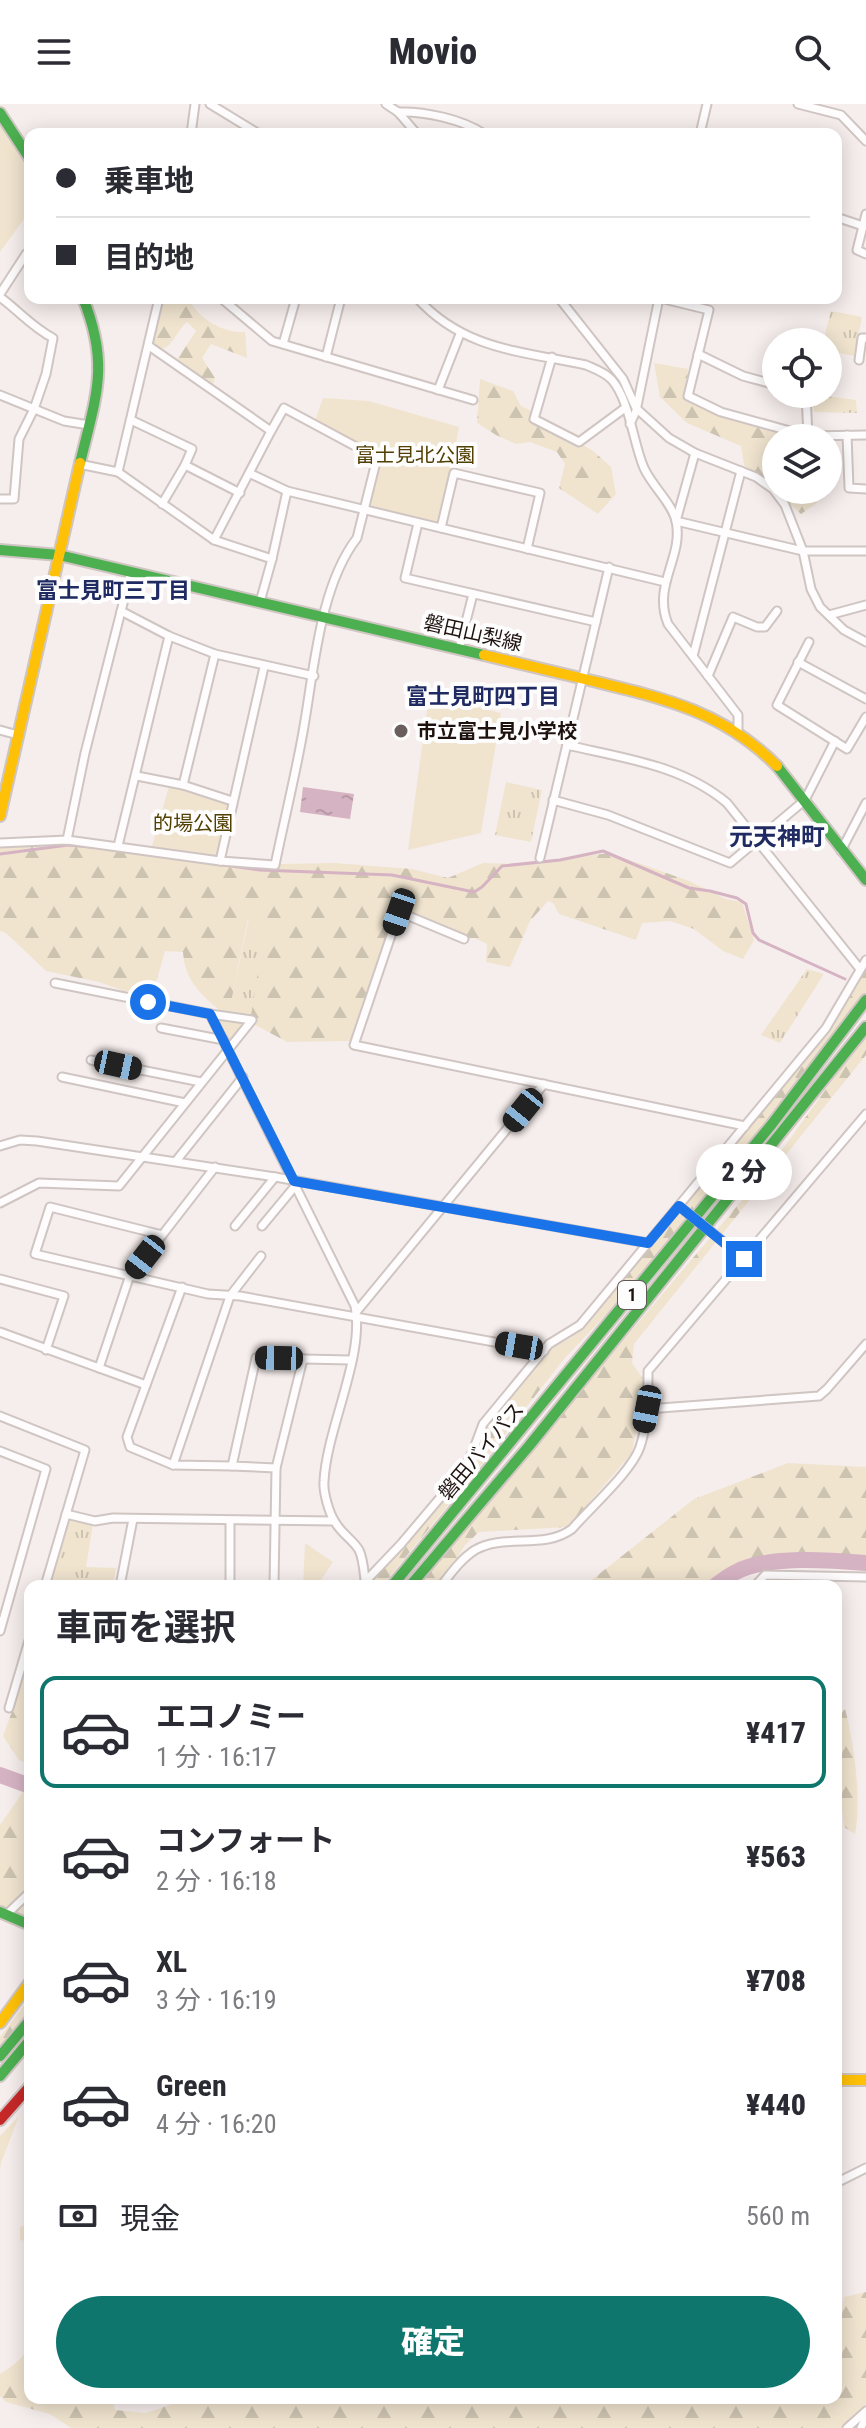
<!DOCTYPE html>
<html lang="ja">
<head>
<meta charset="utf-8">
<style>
  :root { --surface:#fff; --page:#f7f7f7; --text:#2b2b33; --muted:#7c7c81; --line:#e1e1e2; --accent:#0f766e }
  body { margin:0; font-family:"Roboto Condensed","Noto Sans JP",sans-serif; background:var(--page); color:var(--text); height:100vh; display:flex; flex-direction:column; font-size:30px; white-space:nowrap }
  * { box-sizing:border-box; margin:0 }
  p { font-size:26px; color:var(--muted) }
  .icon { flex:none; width:44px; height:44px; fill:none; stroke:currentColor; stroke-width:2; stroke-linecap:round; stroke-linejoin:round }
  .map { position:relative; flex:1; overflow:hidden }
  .sheet { position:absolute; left:24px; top:1476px; width:818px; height:824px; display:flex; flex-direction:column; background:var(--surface); border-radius:16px; box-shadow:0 4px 20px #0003 }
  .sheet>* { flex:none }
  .hud { position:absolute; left:24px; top:24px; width:818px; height:176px; border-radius:16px; box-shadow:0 4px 20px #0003; display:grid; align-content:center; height:176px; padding:0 32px; background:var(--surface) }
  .buttons { position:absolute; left:762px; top:224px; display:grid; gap:16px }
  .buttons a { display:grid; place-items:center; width:80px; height:80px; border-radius:50%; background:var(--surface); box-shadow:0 4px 20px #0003; font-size:40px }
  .end { position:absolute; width:36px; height:36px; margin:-18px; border:10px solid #1a73e8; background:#fff; box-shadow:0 0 0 4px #fff }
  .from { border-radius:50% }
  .bubble { position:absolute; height:56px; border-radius:28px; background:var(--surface); box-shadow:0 4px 20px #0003; font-size:26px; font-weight:800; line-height:56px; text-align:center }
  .car { position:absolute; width:24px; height:48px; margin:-24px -12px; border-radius:10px; box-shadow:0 0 6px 2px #0007; background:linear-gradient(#222 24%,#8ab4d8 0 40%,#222 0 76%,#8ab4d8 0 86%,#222 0) }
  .hud b { display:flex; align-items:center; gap:28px; height:76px; font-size:30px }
  .hud b+b { border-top:2px solid var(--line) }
  .hud i { width:20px; height:20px; background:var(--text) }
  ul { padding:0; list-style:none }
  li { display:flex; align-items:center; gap:24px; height:112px; margin:0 16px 12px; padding:0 16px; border:4px solid transparent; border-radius:16px }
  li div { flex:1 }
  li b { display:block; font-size:30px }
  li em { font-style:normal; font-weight:800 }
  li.current { border-color:var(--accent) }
  li>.icon { width:72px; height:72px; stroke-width:1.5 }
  h2 { padding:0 32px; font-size:36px; line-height:96px }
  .pay { display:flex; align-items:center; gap:20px; height:88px; padding:0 32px; font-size:30px }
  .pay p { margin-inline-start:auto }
  .cta { display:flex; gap:16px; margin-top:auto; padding:16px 32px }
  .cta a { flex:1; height:92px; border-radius:48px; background:var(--accent); color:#fff; font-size:32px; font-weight:800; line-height:92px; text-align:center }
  header { display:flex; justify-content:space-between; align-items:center; height:104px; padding:0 32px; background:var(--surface); font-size:36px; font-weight:800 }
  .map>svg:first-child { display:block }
  .grass { fill:url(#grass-tufts) }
  .forest { fill:url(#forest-firs) }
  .park { fill:#f0e4cf }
  .water { fill:url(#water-ripples) }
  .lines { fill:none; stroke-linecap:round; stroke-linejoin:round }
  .stream { stroke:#d6b3c3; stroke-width:3 }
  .river { stroke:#d6b3c3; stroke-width:16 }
  .street-casing { stroke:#cfc5c2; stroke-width:11 }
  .fast-casing { stroke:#cfc5c2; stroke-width:14 }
  .slow-casing { stroke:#cfc5c2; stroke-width:14 }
  .jam-casing { stroke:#cfc5c2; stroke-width:14 }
  .street { stroke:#fefcfc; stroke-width:7 }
  .fast { stroke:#4caf50; stroke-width:10 }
  .slow { stroke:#ffc107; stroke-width:10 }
  .jam { stroke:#c62828; stroke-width:10 }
  .street-bridge-casing { stroke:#cfc5c2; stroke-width:11; stroke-linecap:butt }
  .street-bridge { stroke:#fefcfc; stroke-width:7 }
  .route { stroke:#1a73e8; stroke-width:10 }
  .poi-dot { fill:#6a5f5c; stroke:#fdfdfd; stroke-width:3 }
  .labels { text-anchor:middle; stroke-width:8; stroke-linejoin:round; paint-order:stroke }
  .shield { fill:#fdfdfd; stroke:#615856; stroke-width:2 }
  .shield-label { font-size:18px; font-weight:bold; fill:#1e120f }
  .park-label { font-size:20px; fill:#523f02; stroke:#fdfdfd }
  .street-label { font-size:20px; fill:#1e120f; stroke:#fdfdfd }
  .poi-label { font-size:20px; font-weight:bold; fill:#1e120f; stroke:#fdfdfd; text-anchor:start }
  .neighbourhood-label { font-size:22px; font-weight:bold; fill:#1f2a62; stroke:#fdfdfd }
  .quarter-label { font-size:24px; font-weight:bold; fill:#1f2a62; stroke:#fdfdfd }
</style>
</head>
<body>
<header><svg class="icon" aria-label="menu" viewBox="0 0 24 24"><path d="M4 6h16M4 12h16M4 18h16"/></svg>Movio<svg class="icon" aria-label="search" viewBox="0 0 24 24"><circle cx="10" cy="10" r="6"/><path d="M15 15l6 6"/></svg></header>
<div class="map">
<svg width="866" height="2324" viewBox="0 0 866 2324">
  <defs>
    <pattern id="grass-tufts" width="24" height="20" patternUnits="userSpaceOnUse" patternTransform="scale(2)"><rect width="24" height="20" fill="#f0e4cf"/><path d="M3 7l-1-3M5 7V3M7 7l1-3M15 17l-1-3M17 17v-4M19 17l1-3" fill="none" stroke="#cdc3b1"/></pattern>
    <pattern id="forest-firs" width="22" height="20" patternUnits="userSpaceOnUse" patternTransform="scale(2)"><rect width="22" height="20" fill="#f0e4cf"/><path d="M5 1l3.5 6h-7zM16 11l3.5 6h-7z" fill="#cdc3b1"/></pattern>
    <pattern id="water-ripples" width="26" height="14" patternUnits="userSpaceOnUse" patternTransform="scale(2)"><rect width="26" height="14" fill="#d6b3c3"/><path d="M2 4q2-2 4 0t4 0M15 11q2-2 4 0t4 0" fill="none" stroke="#b799a6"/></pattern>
  </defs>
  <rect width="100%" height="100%" fill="#f6eeec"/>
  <g class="grass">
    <polygon points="831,207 862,213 854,252 828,247 828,238 823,238"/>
    <polygon points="812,290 856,296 857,309 814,308"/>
    <polygon points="506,678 542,686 531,738 495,731"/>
    <polygon points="249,814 267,817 252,916 228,944 214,910 228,912"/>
    <polygon points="807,865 824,870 780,939 761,931"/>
    <polygon points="69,1411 93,1420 86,1463 116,1464 113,1482 48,1482"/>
  </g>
  <g class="forest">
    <path d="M 161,194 L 188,194 C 199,215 222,229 245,228 L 247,254 L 211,240 L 202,254 L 215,274 L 213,280 L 208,280 L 176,257 L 196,227 L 187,218 C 174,229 170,254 149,242 Z"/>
    <polygon points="654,259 688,265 685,297 802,330 799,334 776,334 776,386 808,386 817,399 801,410 744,361 741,342 687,319 660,293"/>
    <polygon points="480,275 513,287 521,302 530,306 534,315 592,346 611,363 616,390 598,410 559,384 565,360 557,348 530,338 516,340 496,331 477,319"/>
    <path d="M 197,734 L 222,761 L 335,759 L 412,765 L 448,774 L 483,759 L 518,760 L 610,749 L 689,777 L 726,795 L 742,798 L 754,836 L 743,855 L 723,847 L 694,825 L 670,817 L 642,819 L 636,836 L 559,810 L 553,799 L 548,797 L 530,817 L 510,863 L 486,858 L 487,840 L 475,834 L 464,835 L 399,808 L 350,937 L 287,938 L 250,918 L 266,817 L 248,815 L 228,913 C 205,894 185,880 183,848 L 165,847 L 153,889 L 124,887 L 99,878 L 46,867 L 6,829 L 0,827 L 0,740 L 67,736 L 159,747 Z"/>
    <polygon points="866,858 866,894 675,1138 564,1255 481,1361 382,1482 363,1482 443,1390 474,1344 491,1310 544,1247 572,1233 803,951"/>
    <polygon points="866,930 866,951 634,1240 632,1259 644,1276 632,1349 568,1423 479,1428 465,1441 440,1482 415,1482 765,1069"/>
    <polygon points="788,1359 866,1363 866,1459 785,1452 729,1472 716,1482 584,1482 694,1395"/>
    <polygon points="30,1542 30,1660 19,1656 3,1632 15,1599"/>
    <path d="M 845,1605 C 854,1639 862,1696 855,1730 L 844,1723 L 841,1696 L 842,1608 Z"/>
    <polygon points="30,1678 30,1821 0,1808 0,1721"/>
    <polygon points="30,1893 30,1909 0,1944 0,1933"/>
    <polygon points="19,2012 1,2059 0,2066 0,2032"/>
    <polygon points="30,2120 30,2210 26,2201 27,2137 20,2136 20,2123"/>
    <path d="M 866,2188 L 866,2324 L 71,2324 L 50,2310 L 6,2298 L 0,2292 L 0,2270 C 16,2260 29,2251 30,2231 L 30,2294 L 113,2294 L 115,2306 L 146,2309 L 181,2297 L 212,2294 L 836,2294 L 836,2239 L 844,2193 Z"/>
  </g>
  <g class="park">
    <polygon points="0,6 24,43 26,91 24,115 0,148"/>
    <polygon points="323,294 369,297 459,323 441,424 364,405 376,354 314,320"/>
    <polygon points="429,591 501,609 481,729 408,746"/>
    <polygon points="170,679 232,697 220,757 151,746"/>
    <polygon points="305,1439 333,1458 317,1482 303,1482"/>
  </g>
  <polygon class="water" points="303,683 354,690 350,715 300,708"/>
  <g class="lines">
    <g class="stream">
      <polyline points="110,745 260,766 392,771 474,788 482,783 502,762 560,756 603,747 689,784 710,787 737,794 746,800 753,829 759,836 845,875"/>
      <polyline points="0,750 68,741 91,743"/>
    </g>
    <g class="river">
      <path d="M 715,1482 C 722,1477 729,1471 736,1468 C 769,1451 830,1456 866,1459"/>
      <polyline points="0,1671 30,1682"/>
    </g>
    <g class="street-casing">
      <g id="street">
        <polyline points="210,0 259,30"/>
        <polyline points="386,0 398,8 417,30"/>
        <polyline points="798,0 841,11 866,37"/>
        <path d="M 398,8 C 424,7 462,15 484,30"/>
        <polyline points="191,30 195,0"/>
        <polyline points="700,30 707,0"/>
        <polyline points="866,110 857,146 866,150"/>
        <polyline points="836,113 863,122"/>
        <polyline points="0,190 26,150 30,148"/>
        <path d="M 0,193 C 19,207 32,223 53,234 L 46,270 L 34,305 L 19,335 L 14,395 L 0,395"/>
        <polyline points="221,194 272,237 473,296"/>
        <path d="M 417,194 C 464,246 521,247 586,261 C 595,265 605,268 612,276 C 630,297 633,339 644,364 C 652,382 672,399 676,417 C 684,453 652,481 668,520 L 738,611 L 738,628"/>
        <polyline points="559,194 623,275 636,304 669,334 695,349 756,373 773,385 785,401 803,447 811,485 820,503 844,526 866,538"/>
        <polyline points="660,194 709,206 688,292 721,308 808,332 866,331"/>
        <polyline points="283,240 296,194"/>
        <polyline points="149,242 271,327 214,436"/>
        <polyline points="698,250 743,272 776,281"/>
        <polyline points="326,253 341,194"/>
        <polyline points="552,253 534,315 579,338 625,304"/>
        <polyline points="859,256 862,234 866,234"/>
        <polyline points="438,286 460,230"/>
        <polyline points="806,290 808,332"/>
        <polyline points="0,291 64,317 89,321"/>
        <polyline points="131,316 192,345 185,361"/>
        <polyline points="630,320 636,307 659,194"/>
        <polyline points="847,331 849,384 866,385"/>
        <polyline points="695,349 676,417 803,447 866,447"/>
        <polyline points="79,360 118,368 214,436 272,455 260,498"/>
        <polyline points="118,368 159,194"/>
        <polyline points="251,370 287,387 665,478"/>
        <polyline points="162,400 185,361 240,389"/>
        <polyline points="418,419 405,474 596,518"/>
        <polyline points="441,424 454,369 540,389 527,445"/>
        <polyline points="272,455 287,387"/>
        <polyline points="121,507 169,532 215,550 314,572"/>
        <polyline points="829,511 866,501"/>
        <polyline points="809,538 777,601 847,645 866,613"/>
        <polyline points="459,545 473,490"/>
        <polyline points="693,552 741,367"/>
        <polyline points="798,558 866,595"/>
        <polyline points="708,572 733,513 757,523 765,523 777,507"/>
        <polyline points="0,626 18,631"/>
        <path d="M 567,641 C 623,654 682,661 727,699 L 860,865"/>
        <polyline points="137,672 183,681 232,697"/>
        <polyline points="183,681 215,550"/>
        <polyline points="553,696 608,711 730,759 805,696 835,637"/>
        <polyline points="67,736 85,649 131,468"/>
        <path d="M 0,739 L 67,736 L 220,757 L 275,761 C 284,717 295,673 303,628 C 314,568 319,483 357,434 L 377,354 L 284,304 L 271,327"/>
        <polyline points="118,742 169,532"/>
        <polyline points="841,747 866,699"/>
        <polyline points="540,754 609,463"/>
        <polyline points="220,757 264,563"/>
        <polyline points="464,835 399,808 354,941 745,1022"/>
        <path d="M 55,879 L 210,910 L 355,1202 C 365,1252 327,1323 324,1377 C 323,1388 329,1409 335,1418 C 341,1429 353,1436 359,1446 C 363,1454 364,1467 365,1476 L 372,1482"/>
        <polyline points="161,924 224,936"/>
        <polyline points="91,956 201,978"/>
        <polyline points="62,973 185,999"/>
        <polyline points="0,1042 20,1036 37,1037 275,1073 648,1139"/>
        <polyline points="176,1057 243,973"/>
        <polyline points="0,1099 39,1079 119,1082 252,916 210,910"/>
        <polyline points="235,1122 275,1073"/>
        <polyline points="262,1122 296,1081"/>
        <polyline points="162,1131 50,1103 35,1150 208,1190 240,1192 544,1247"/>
        <polyline points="725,1139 744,1155"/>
        <polyline points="0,1175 64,1192 46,1246"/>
        <polyline points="357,1207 544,980"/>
        <polyline points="0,1228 146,1281"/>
        <polyline points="99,1264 129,1174 215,1063"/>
        <polyline points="647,1305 819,1292 827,1285 866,1240"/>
        <polyline points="0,1312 85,1346 45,1482"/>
        <polyline points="0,1347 46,1365 0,1527"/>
        <polyline points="173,1361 130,1343 127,1333 182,1183"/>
        <polyline points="232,1362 173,1361 230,1192 261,1152"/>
        <polyline points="276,1364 232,1362 256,1254 351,1256"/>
        <polyline points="66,1410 95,1417 113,1414 334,1417"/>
        <polyline points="120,1482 133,1415"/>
        <polyline points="230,1482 230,1417"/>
        <polyline points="274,1482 276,1364 303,1255"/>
        <polyline points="361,1482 401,1440 461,1369 473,1347 483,1320 549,1240 580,1221 826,924 866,856"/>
        <path d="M 441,1482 C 451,1469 461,1455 475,1446 C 504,1429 544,1446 572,1425 C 590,1404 632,1367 640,1343 C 648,1319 648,1292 648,1267 L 866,1010"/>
        <polyline points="755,1482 765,1471 866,1473"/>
        <polyline points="9,1604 30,1533"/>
        <polyline points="6,1811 30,1788"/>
        <polyline points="836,2079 866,2064"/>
        <polyline points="847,2324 866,2307"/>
        <polyline points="861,2324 866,2312"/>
      </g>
    </g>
    <g class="fast-casing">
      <g id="fast">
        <polyline points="0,9 30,55"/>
        <path d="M 80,359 C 96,292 110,261 83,194"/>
        <polyline points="0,446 59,451 484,551"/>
        <polyline points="777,662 866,776"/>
        <polyline points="392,1482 772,1020 866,896"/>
        <polyline points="410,1482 529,1342 866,923"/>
        <polyline points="0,1808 30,1821"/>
        <polyline points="0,1952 30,1916"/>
        <polyline points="0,1972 30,1936"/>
      </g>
    </g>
    <g class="slow-casing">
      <g id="slow">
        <path d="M 484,551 C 522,560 559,569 597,578 C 667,595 725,609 777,662"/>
        <polyline points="0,712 80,359"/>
        <polyline points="0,1919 30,1878"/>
        <polyline points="836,1976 866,1976"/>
      </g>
    </g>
    <g class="jam-casing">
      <polyline id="jam" points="0,2016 30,1982"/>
    </g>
    <use href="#street" class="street"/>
    <use href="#fast" class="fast"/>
    <use href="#slow" class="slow"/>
    <use href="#jam" class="jam"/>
    <g class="street-bridge-casing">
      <polyline id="street-bridge" points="679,1102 725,1139"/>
    </g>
    <use href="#street-bridge" class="street-bridge"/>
  </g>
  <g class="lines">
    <polyline class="route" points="148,898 210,910 294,1077 648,1139 679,1102 744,1155"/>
  </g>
  <circle class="poi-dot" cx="401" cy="627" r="8"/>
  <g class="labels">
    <rect class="shield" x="618" y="1177" width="28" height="28" rx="6"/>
    <g class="shield-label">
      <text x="632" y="1197">1</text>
    </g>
    <g class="park-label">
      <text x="415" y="358">富士見北公園</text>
      <text x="193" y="726">的場公園</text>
    </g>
    <g class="street-label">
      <text transform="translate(473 529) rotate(13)" y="7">磐田山梨線</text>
      <text transform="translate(481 1347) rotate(-50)" y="7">磐田バイパス</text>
    </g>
    <g class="poi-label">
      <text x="417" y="634">市立富士見小学校</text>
    </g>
    <g class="neighbourhood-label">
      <text x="113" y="494">富士見町三丁目</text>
      <text x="483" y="600">富士見町四丁目</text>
    </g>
    <g class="quarter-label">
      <text x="777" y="741">元天神町</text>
    </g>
  </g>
</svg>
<div class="buttons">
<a><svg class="icon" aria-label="locate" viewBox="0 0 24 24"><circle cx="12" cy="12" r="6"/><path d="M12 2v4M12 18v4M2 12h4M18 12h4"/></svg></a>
<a><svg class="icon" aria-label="layers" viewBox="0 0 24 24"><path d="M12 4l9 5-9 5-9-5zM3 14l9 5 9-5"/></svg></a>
</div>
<i class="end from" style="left:148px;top:898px"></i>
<i class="end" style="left:744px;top:1155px"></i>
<div class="bubble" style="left:696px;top:1040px;width:96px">2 分</div>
<i class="car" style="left:399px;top:808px;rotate:199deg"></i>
<i class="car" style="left:118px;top:961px;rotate:102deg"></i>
<i class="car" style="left:523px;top:1006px;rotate:219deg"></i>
<i class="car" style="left:145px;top:1153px;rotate:218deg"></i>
<i class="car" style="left:519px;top:1242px;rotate:280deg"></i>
<i class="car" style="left:279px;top:1254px;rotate:271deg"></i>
<i class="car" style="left:647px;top:1305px;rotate:191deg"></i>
<div class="hud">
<b><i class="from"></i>乗車地</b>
<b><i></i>目的地</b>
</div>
<section class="sheet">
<h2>車両を選択</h2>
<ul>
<li class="current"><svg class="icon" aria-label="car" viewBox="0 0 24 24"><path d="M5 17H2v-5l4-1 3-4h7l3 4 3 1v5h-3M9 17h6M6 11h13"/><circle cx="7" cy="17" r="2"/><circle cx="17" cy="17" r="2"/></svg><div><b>エコノミー</b><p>1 分 · 16:17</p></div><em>¥417</em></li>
<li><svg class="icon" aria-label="car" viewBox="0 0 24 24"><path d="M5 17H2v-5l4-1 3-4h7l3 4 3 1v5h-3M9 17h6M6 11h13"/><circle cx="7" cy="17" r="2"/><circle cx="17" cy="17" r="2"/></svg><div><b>コンフォート</b><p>2 分 · 16:18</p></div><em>¥563</em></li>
<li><svg class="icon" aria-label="car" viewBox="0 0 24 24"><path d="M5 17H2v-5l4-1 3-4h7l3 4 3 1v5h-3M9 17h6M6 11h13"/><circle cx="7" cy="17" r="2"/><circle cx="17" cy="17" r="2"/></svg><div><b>XL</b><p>3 分 · 16:19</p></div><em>¥708</em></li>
<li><svg class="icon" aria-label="car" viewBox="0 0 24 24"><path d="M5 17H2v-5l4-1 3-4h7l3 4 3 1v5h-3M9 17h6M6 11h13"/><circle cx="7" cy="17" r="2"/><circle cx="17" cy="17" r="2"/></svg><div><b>Green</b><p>4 分 · 16:20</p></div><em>¥440</em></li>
</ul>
<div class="pay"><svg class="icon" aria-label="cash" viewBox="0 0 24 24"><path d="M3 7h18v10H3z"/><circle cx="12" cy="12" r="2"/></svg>現金<p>560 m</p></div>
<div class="cta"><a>確定</a></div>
</section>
</div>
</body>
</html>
